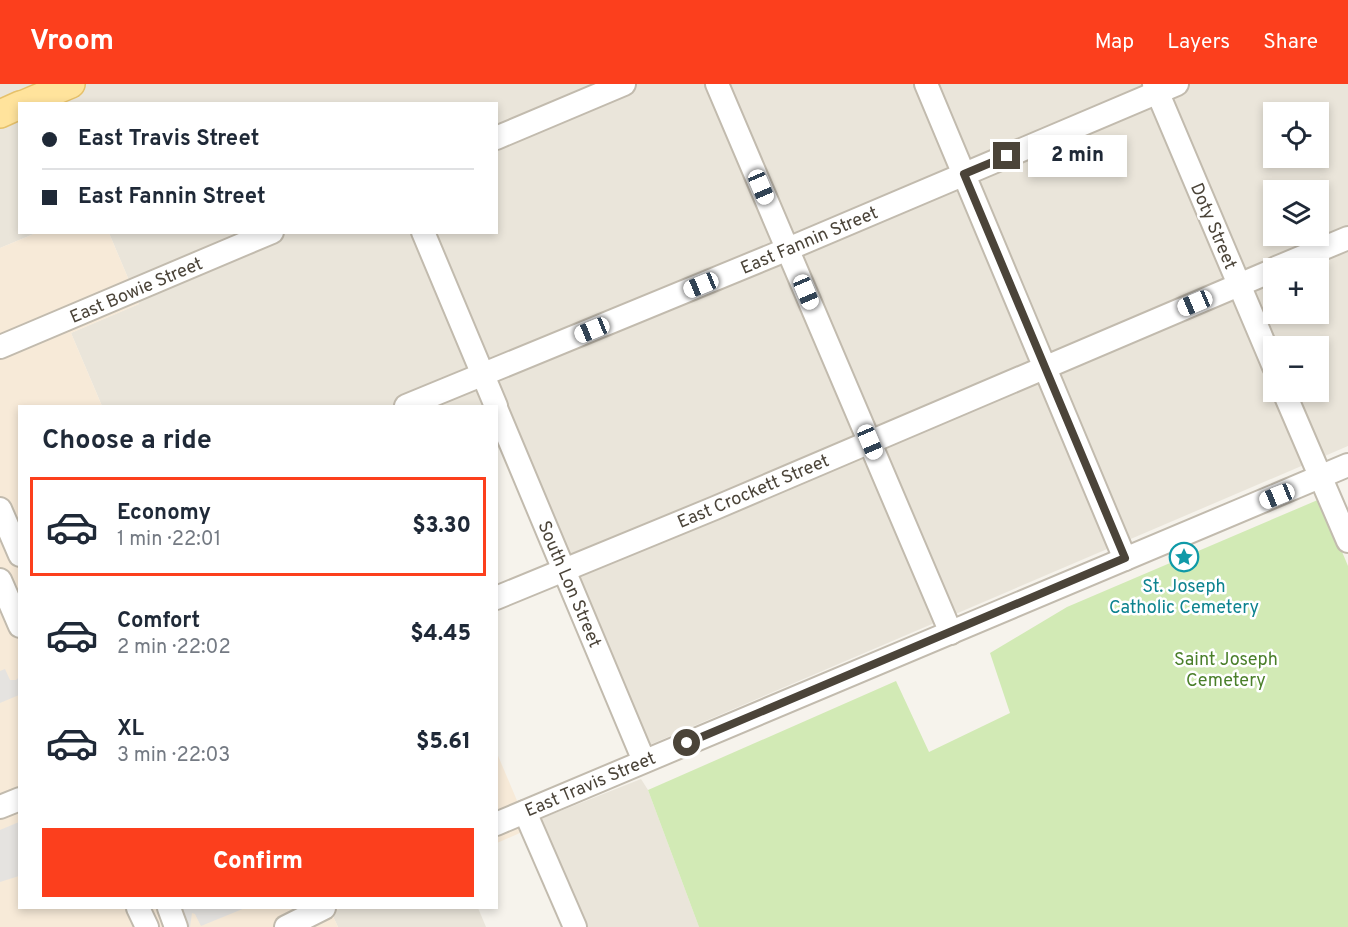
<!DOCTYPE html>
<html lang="en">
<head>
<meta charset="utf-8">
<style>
  :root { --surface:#fff; --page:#f2f2f3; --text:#1f2937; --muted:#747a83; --line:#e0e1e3; --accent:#fc3f1d }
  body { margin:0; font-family:Overpass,sans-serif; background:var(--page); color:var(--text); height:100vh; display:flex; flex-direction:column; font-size:22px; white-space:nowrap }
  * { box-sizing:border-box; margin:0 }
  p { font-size:20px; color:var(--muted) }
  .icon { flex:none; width:33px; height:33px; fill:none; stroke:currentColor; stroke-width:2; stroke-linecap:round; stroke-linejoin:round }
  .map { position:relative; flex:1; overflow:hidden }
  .sheet { position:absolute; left:18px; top:321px; width:480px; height:504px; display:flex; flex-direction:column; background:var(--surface); border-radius:0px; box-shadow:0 3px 9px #0003 }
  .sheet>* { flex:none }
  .guide { position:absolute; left:18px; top:18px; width:480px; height:132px; border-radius:0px; box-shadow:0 3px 9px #0003; display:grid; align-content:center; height:132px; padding:0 24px; background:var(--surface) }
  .tools { position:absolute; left:1263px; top:18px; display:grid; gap:12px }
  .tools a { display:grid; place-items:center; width:66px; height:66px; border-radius:0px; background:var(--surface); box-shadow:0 3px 9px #0003; font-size:30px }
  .end { position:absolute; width:27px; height:27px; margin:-14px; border:8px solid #4b4439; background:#fff; box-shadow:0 0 0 3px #fff }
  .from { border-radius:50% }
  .bubble { position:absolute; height:42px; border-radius:0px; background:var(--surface); box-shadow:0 3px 9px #0003; font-size:20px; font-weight:800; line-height:42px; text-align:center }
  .car { position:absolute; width:18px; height:36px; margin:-18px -9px; border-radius:8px; box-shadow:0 0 4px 2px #0007; background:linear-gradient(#fff 24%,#345 0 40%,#fff 0 76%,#345 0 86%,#fff 0) }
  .guide b { display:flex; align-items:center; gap:21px; height:57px; font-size:22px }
  .guide b+b { border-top:2px solid var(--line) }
  .guide i { width:15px; height:15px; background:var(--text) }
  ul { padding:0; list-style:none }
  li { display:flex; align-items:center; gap:18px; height:99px; margin:0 12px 9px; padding:0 12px; border:3px solid transparent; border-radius:0px }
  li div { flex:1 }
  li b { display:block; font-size:22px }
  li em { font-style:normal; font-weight:800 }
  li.on { border-color:var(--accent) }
  li>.icon { width:54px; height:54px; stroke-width:1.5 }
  h2 { padding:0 24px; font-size:27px; line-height:72px }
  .button { display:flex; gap:12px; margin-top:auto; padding:12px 24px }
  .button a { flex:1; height:69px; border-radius:0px; background:var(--accent); color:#fff; font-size:24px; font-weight:800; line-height:69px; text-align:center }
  header { display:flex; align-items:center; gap:36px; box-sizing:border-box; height:84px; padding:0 30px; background:var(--accent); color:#fff }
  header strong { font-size:28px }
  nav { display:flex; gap:33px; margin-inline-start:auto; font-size:21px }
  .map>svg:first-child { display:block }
  .residential { fill:#eae5da; fill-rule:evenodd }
  .commercial { fill:#f7ead8 }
  .green { fill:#d2eab5 }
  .parking { fill:#e5e3e0 }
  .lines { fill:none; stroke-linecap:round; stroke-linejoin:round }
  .minor-casing { stroke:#c2bbae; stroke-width:26 }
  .major-casing { stroke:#e6c16a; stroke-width:30 }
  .minor { stroke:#fff; stroke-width:22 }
  .major { stroke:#ffe39c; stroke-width:27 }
  .route { stroke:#4b4439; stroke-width:8 }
  .labels { text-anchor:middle; stroke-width:5; stroke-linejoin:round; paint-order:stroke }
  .street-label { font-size:18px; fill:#4b4439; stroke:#fff }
  .culture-label { font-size:18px; fill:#0d838f; stroke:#fff }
  .park-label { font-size:18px; fill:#4a7f2a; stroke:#fff }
</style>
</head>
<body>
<header>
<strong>Vroom</strong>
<nav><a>Map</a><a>Layers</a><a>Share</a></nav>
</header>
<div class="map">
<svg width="1348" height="843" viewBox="0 0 1348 843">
  <rect width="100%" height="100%" fill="#f6f3ec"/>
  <g class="residential">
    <path d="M 0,0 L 1348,0 L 1348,362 L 647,662 L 522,355 L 497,365 L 496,322 L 102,322 L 71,249 L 139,220 L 109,149 L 496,148 L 496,20 L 20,20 L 20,148 L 36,149 L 0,164 ZM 1274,28 L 1318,28 L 1318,74 L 1274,74 ZM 1274,106 L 1318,106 L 1318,152 L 1274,152 ZM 1274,184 L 1318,184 L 1318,230 L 1274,230 ZM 1274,262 L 1318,262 L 1318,308 L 1274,308 Z"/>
    <polygon points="641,695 648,706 699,843 584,843 535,737"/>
    <polygon points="342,824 478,824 486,843 338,843 331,828"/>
  </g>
  <g class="commercial">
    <polygon points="36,149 109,149 139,220 71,249 102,322 20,322 20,824 342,824 331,828 338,843 0,843 0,164"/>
    <polygon points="496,667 529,745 497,759 496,759"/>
  </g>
  <polygon class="green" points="1320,415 1348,482 1348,843 699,843 648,706 896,597 929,668 1010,629 990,569 1067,523"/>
  <g class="parking">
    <polygon points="5,585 10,596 16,596 19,593 19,611 0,619 0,587"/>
    <polygon points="19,738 19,792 0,798 0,746"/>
    <polygon points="179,824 245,824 201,842 195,830 192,829 190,843 188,843"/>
  </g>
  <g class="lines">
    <g class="minor-casing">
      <g id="minor">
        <polyline points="717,0 951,549"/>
        <polyline points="926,0 1125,475"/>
        <polyline points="1154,0 1274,283"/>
        <polyline points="496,54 624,0"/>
        <polyline points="423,148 496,322"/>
        <polyline points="1276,184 1348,154"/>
        <polyline points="0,263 272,148"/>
        <polyline points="1284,308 1348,457"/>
        <polyline points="406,322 788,165 1177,0"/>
        <polyline points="496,324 644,677"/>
        <polyline points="0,425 20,471"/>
        <polyline points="0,496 20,542"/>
        <polyline points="496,514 715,424 1274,186"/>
        <polyline points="0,723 20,715"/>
        <polyline points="525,728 575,843"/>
        <polyline points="496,740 1348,381"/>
        <polyline points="138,824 147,843"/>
        <polyline points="169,824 176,843"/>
        <polyline points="286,843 324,824"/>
      </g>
    </g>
    <g class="major-casing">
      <g id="major">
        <polyline points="24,20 71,0"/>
        <polyline points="0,30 20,21"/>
      </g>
    </g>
    <use href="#minor" class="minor"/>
    <use href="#major" class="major"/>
  </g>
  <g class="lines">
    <polyline class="route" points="687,659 1125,474 964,90 1007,72"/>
  </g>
  <defs>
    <g id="sight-ring" transform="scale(1.5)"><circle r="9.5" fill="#fff" stroke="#0f9aa8" stroke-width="1.5"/><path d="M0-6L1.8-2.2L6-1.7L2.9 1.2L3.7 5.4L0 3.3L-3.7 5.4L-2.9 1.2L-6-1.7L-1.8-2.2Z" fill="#0f9aa8"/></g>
  </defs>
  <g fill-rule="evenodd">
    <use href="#sight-ring" x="1184" y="473"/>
  </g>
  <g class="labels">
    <g class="street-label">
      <text transform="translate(1214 142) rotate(67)" y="6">Doty Street</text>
      <text transform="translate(809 156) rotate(-23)" y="6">East Fannin Street</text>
      <text transform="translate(136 206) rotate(-23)" y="6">East Bowie Street</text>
      <text transform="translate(753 407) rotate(-23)" y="6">East Crockett Street</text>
      <text transform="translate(570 500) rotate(67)" y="6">South Lon Street</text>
      <text transform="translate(590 700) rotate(-23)" y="6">East Travis Street</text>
    </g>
    <g class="culture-label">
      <text x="1184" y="508">St. Joseph<tspan x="1184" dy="21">Catholic Cemetery</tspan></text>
    </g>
    <g class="park-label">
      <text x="1226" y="581">Saint Joseph<tspan x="1226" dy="21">Cemetery</tspan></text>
    </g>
  </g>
</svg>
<div class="tools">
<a><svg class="icon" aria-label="locate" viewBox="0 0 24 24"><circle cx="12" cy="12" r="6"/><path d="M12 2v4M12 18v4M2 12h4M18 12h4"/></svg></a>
<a><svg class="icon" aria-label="layers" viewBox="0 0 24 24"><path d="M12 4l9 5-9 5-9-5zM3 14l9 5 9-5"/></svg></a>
<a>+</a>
<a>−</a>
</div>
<i class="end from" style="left:687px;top:659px"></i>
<i class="end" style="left:1007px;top:72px"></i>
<div class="bubble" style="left:1028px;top:51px;width:99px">2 min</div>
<i class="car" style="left:761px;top:103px;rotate:157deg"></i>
<i class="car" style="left:701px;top:201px;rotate:248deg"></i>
<i class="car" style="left:806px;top:208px;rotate:157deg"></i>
<i class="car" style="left:1195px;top:219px;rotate:247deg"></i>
<i class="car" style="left:592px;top:246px;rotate:248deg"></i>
<i class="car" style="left:870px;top:358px;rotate:157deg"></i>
<i class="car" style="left:1277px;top:412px;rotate:248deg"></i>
<div class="guide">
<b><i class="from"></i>East Travis Street</b>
<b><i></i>East Fannin Street</b>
</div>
<section class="sheet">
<h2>Choose a ride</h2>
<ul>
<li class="on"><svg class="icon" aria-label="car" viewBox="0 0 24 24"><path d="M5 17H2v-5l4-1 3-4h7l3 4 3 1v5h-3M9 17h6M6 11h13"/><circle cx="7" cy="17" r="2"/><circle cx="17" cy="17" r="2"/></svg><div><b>Economy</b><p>1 min · 22:01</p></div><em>$3.30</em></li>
<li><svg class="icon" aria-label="car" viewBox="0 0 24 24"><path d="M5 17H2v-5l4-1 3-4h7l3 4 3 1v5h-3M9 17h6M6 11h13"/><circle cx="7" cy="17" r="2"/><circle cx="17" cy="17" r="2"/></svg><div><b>Comfort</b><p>2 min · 22:02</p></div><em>$4.45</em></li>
<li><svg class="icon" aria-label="car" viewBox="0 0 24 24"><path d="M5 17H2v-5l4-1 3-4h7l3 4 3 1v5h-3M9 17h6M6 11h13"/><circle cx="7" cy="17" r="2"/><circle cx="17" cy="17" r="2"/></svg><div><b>XL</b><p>3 min · 22:03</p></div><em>$5.61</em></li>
</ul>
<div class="button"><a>Confirm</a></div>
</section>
</div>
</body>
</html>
